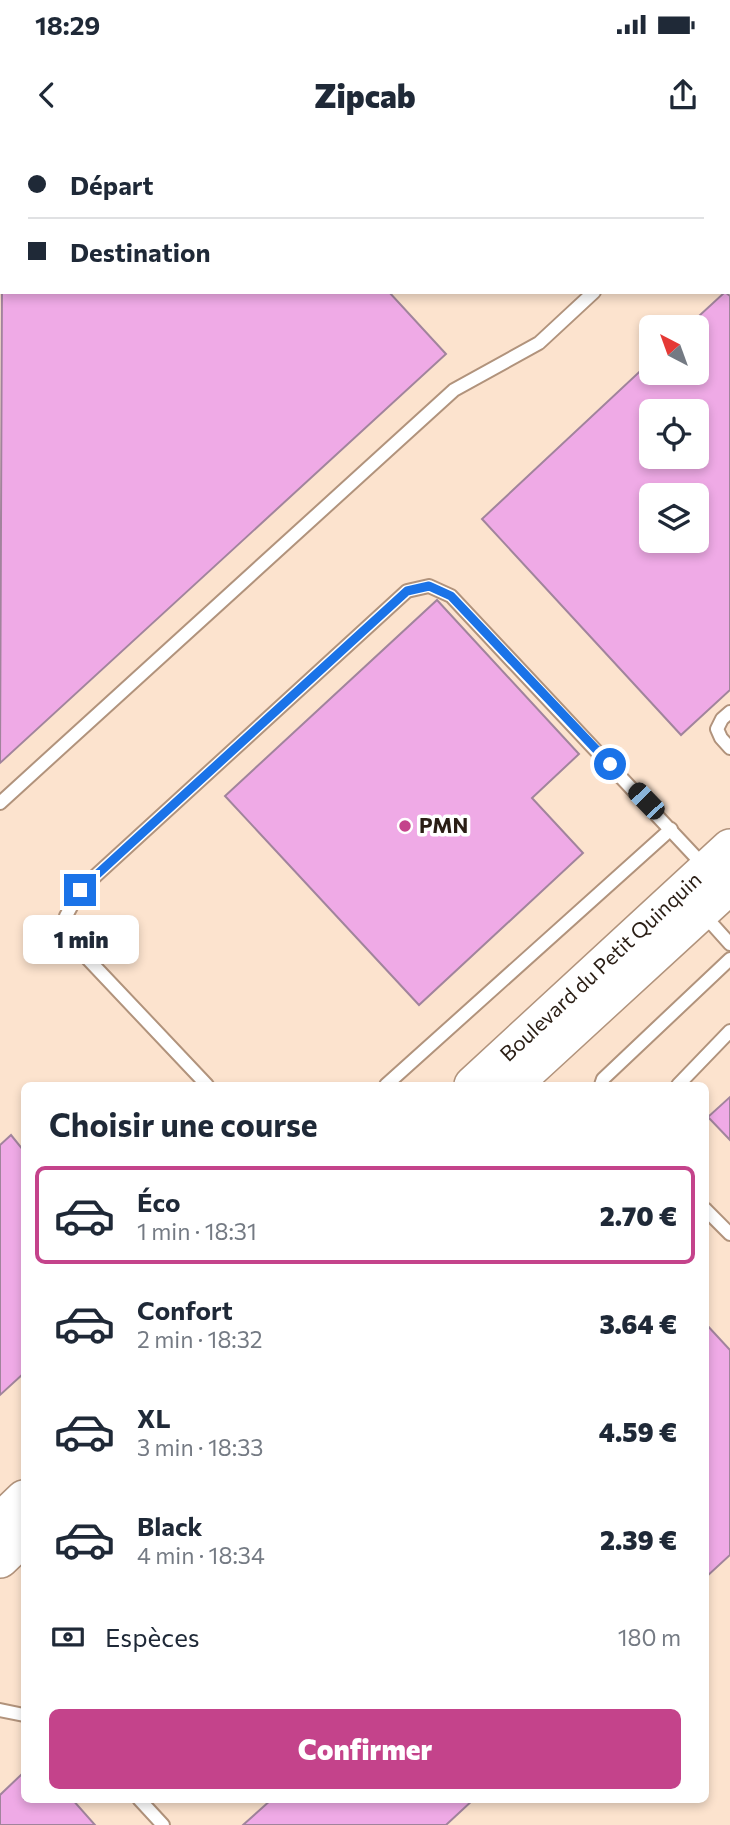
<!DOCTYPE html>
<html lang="fr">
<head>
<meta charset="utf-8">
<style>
  :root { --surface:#fff; --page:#f2f2f3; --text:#1f2937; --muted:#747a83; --line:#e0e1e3; --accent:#c4438b }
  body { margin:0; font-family:Commissioner,sans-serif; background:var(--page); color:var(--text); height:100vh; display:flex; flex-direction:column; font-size:26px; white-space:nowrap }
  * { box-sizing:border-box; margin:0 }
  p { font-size:23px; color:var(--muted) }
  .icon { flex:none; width:38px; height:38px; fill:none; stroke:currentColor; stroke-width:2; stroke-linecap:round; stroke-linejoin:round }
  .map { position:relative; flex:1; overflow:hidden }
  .side { position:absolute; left:21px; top:942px; width:688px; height:721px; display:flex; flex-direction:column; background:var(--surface); border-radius:10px; box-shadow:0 4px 10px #0003 }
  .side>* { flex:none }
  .banner { position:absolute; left:0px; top:0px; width:732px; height:154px; box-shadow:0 4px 10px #0003; display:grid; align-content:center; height:154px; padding:0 28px; background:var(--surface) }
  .needle { width:46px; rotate:319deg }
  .fabs { position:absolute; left:639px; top:175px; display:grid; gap:14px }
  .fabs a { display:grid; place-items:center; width:70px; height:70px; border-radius:10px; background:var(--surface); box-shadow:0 4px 10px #0003; font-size:35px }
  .end { position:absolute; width:32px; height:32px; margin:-16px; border:9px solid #1a73e8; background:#fff; box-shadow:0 0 0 4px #fff }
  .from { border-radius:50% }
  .bubble { position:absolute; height:49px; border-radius:10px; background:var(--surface); box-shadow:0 4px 10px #0003; font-size:23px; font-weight:800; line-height:49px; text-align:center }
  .car { position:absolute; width:21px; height:42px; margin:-21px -10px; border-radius:9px; box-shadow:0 0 5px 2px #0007; background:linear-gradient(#222 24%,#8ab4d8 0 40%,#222 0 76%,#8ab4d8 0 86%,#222 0) }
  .banner b { display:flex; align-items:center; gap:24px; height:66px; font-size:26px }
  .banner b+b { border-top:2px solid var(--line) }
  .banner i { width:18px; height:18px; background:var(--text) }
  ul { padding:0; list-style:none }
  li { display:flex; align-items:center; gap:21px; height:98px; margin:0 14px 10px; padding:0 14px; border:4px solid transparent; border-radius:10px }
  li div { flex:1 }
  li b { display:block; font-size:26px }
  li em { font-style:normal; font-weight:800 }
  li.on { border-color:var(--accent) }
  li>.icon { width:63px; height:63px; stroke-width:1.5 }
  h2 { padding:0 28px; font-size:32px; line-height:84px }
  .pay { display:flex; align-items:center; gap:18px; height:77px; padding:0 28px; font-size:26px }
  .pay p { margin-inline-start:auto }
  .action { display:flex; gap:14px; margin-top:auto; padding:14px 28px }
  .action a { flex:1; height:80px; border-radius:10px; background:var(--accent); color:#fff; font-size:28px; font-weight:800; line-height:80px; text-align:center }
  .status { display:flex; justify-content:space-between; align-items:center; height:49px; padding:0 35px; background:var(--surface); direction:ltr }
  .status svg { height:19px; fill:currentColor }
  header { display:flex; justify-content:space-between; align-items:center; height:91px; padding:0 28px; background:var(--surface); font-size:32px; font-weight:800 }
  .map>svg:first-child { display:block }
  .building { fill:#efaae6; stroke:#a1849c; stroke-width:2; fill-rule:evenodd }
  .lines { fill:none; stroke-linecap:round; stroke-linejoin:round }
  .service-casing { stroke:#b1937c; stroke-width:16 }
  .minor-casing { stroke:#b1937c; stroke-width:26 }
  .primary-casing { stroke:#b1937c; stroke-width:40 }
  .service { stroke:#fff; stroke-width:12 }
  .minor { stroke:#fff; stroke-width:23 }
  .primary { stroke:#fff; stroke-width:37 }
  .route { stroke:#1a73e8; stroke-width:9 }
  .poi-dot { fill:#c4438b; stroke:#fff; stroke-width:2.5 }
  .labels { text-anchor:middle; stroke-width:7; stroke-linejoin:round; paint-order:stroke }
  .poi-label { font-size:21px; font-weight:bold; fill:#2a1e15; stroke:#fff; text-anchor:start }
  .street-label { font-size:21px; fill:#2a1e15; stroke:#fff }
</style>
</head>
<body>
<div class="status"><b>18:29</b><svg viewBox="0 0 49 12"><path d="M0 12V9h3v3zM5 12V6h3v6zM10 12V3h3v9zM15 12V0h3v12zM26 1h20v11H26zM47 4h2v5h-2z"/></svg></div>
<header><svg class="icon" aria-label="back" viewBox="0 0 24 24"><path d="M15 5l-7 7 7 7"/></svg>Zipcab<svg class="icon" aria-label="share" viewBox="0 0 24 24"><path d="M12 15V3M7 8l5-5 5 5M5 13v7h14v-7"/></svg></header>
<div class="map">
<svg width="730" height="1685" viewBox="0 0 730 1685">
  <rect width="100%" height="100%" fill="#fce3ce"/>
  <g class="building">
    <polygon points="143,0 256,0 254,2"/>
    <polygon points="2,140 2,152 389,152 446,214 0,623"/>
    <path d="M 725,152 L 730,156 L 730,550 L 681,595 L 482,379 L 651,221 L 651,233 L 696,233 L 696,187 L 687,187 ZM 651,271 L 696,271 L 696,317 L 651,317 ZM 651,355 L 696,355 L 696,401 L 651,401 Z"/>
    <polygon points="437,460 579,614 532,658 583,713 419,865 225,656"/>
    <polygon points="730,957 730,1000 708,977"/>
    <polygon points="11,995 24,1011 24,1233 0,1255 0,1005"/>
    <polygon points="705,1183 730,1210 730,1415 705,1438"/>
    <polygon points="24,1632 24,1659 72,1659 95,1685 0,1685 0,1655"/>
    <polygon points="272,1659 474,1659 446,1685 243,1685"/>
  </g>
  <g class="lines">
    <g class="service-casing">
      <g id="service">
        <polyline points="108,0 110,2"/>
        <polyline points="332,0 333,2"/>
        <polyline points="593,0 593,2"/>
        <polyline points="0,61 2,59"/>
        <polyline points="730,572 722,579 717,589 721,598 730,608"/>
        <polyline points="0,663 454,250 539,203 594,152"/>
        <polyline points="704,775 730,804"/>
        <polyline points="207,945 69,799 66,776 80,750 407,451 429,446 451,456 706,728"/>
        <polyline points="386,945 671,689"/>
        <polyline points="601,945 603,939 730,819"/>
        <polyline points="678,945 730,891"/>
        <polyline points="705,1069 730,1094"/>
        <polyline points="0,1570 24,1575"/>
        <polyline points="139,1659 163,1685"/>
      </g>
    </g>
    <g class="minor-casing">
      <g id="minor">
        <polyline points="700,0 702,2"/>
        <polyline points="730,32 730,33"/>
      </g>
    </g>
    <g class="primary-casing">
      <g id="primary">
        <polyline points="473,945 730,708"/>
        <polyline points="512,945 730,745"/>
        <polyline points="0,1382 24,1359"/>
        <polyline points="0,1419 24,1396"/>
      </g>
    </g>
    <use href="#service" class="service"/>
    <use href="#minor" class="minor"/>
    <use href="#primary" class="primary"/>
  </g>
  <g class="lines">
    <polyline class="route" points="80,750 407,451 429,446 451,456 610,624"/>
  </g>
  <circle class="poi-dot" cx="405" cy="686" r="7"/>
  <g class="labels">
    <g class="poi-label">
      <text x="419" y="693">PMN</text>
    </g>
    <g class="street-label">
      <text transform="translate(601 827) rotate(-43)" y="7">Boulevard du Petit Quinquin</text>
    </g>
  </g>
</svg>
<div class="fabs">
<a><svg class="needle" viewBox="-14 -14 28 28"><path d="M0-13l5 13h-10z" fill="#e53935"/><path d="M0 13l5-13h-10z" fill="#747a83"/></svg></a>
<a><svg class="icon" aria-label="locate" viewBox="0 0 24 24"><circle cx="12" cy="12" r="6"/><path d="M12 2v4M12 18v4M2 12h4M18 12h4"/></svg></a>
<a><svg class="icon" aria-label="layers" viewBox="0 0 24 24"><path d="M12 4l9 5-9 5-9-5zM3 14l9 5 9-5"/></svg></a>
</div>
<i class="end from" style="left:610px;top:624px"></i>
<i class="end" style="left:80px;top:750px"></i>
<div class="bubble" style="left:23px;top:775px;width:116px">1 min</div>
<i class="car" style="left:646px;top:661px;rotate:316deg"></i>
<div class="banner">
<b><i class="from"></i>Départ</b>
<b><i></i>Destination</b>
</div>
<section class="side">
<h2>Choisir une course</h2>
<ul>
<li class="on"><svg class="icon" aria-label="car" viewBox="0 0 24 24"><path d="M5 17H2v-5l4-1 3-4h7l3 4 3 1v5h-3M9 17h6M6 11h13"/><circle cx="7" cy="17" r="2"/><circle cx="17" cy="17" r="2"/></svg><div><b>Éco</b><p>1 min · 18:31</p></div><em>2.70 €</em></li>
<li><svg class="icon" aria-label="car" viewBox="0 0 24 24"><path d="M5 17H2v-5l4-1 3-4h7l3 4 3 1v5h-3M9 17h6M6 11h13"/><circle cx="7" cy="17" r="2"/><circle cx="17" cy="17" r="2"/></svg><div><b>Confort</b><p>2 min · 18:32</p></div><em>3.64 €</em></li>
<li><svg class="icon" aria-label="car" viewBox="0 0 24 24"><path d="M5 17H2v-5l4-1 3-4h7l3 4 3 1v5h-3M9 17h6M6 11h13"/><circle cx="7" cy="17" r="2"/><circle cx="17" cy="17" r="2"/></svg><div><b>XL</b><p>3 min · 18:33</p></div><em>4.59 €</em></li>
<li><svg class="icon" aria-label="car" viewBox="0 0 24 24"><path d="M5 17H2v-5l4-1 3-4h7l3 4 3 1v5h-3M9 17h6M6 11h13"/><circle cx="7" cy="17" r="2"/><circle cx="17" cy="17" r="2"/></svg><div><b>Black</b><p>4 min · 18:34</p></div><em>2.39 €</em></li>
</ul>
<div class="pay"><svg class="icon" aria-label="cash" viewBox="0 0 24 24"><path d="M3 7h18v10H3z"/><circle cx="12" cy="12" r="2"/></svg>Espèces<p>180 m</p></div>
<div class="action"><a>Confirmer</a></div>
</section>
</div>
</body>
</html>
